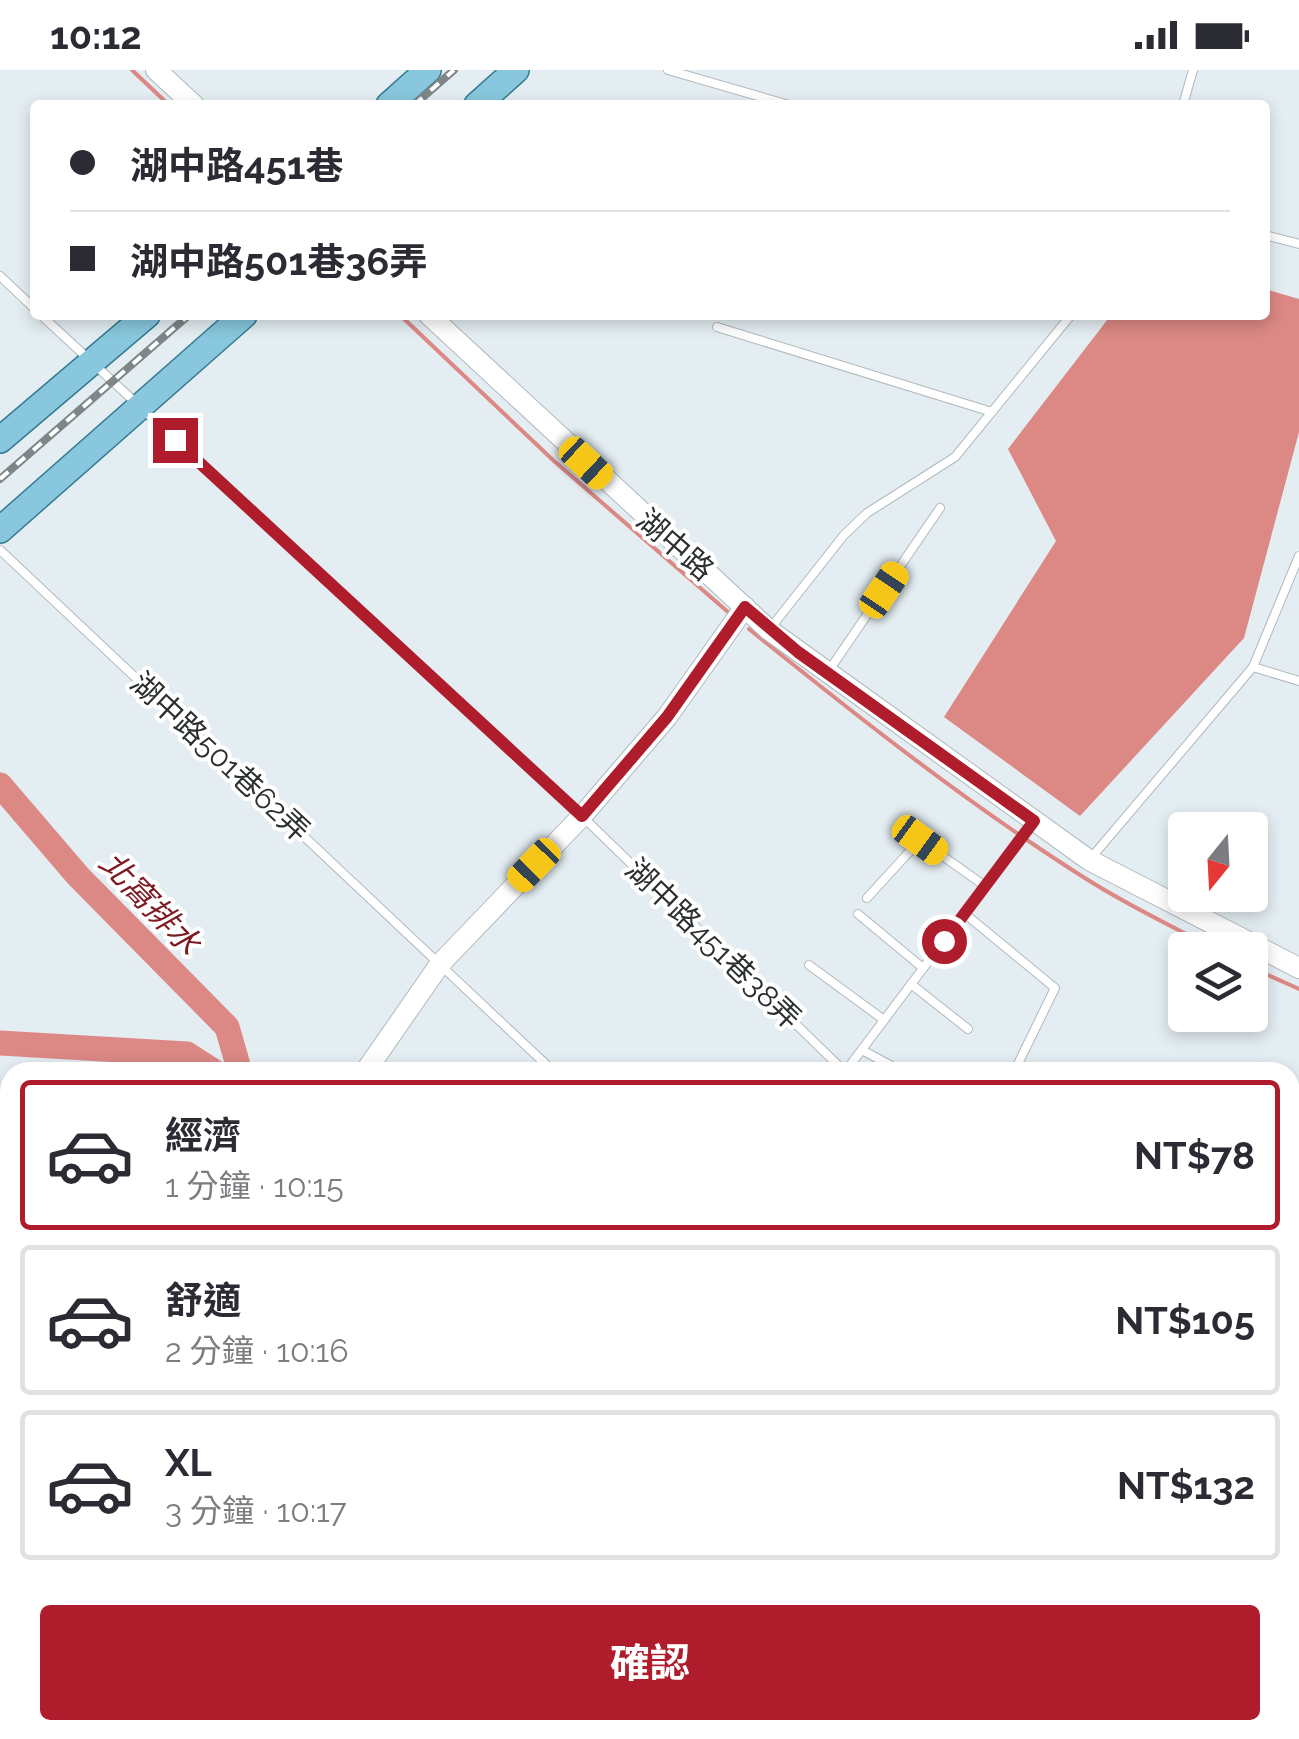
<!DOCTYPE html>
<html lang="zh-TW">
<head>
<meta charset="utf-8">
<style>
  :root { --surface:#fff; --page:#f7f7f7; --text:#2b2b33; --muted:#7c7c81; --line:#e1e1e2; --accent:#af1c2b }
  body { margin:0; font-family:Raleway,"Noto Sans TC",sans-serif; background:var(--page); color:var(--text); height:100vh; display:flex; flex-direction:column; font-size:38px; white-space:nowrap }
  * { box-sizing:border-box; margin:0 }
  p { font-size:32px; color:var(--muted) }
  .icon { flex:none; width:55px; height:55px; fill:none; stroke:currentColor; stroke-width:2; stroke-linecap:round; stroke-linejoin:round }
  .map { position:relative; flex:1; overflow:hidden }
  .panel { position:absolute; left:0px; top:992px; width:1300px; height:678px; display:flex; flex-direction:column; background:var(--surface); border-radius:30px 30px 0 0; box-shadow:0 5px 15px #0003 }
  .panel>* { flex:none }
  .guide { position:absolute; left:30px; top:30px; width:1240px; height:220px; border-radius:10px; box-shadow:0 5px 15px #0003; display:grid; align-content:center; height:220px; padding:0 40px; background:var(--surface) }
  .needle { width:65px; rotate:198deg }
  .fabs { position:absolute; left:1168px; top:742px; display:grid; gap:20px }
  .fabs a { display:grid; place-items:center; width:100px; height:100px; border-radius:10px; background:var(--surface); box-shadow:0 5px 15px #0003; font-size:50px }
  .end { position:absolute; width:45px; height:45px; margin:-22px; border:12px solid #af1c2b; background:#fff; box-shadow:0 0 0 5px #fff }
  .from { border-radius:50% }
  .car { position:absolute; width:30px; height:60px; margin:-30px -15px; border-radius:12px; box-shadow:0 0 8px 2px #0007; background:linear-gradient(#f5c518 24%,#345 0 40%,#f5c518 0 76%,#345 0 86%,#f5c518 0) }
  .guide b { display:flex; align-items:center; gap:35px; height:95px; font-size:38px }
  .guide b+b { border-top:2px solid var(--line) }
  .guide i { width:25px; height:25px; background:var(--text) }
  ul { padding:18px 0 0; list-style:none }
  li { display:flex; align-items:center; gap:30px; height:150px; margin:0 20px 15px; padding:0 20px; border:5px solid var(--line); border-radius:10px }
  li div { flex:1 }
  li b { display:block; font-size:38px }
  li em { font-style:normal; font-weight:700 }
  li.selected { border-color:var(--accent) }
  li>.icon { width:90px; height:90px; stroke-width:1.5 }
  .button { display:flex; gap:20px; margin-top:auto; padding:20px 40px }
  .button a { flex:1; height:115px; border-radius:10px; background:var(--accent); color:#fff; font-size:40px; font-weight:700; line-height:115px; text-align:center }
  .status { display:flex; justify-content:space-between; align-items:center; height:70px; padding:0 50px; background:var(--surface); direction:ltr }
  .status svg { height:28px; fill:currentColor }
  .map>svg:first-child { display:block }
  .water { fill:#dc8885 }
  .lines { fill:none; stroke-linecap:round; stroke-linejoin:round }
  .stream { stroke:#dc8885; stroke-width:4 }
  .river { stroke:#dc8885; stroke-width:25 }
  .service-casing { stroke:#afb9bd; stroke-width:10 }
  .minor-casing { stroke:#afb9bd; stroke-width:18 }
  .tertiary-casing { stroke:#afb9bd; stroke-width:22 }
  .primary-casing { stroke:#347a92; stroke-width:28 }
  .service { stroke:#fff; stroke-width:8 }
  .minor { stroke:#fff; stroke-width:15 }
  .tertiary { stroke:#fff; stroke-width:20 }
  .primary { stroke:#88c7dd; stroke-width:25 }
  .rail-casing { stroke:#7f8688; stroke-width:8 }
  .rail { stroke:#fff; stroke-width:4; stroke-dasharray:11; stroke-linecap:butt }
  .route { stroke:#af1c2b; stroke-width:12 }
  .labels { text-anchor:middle; stroke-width:8; stroke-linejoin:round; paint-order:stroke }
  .street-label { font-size:30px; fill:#2b2f30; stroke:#fff }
  .water-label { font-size:32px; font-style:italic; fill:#7d1a21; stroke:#fff }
</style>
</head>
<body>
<div class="status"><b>10:12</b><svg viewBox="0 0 49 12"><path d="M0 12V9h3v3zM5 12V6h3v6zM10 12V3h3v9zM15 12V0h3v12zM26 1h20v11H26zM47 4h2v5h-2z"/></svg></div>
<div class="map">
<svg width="1299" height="1669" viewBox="0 0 1299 1669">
  <rect width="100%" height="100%" fill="#e4eef2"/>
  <polygon class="water" points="1265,219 1299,229 1299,362 1244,568 1080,746 944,647 1056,471 1008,379 1111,245 1265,245"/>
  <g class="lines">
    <g class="stream">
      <polyline points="132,0 169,35"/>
      <polyline points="400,245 554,391 728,542"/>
      <path d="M 749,559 C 858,647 969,735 1088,810 C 1129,836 1174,857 1216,880"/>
      <polyline points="1250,897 1299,919"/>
    </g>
    <g class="river">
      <polyline points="0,715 78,806 227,957 240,1002"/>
      <polyline points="0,973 187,984 215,1002"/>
      <polyline points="641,1660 655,1669"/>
    </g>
    <g class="service-casing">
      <g id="service">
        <polyline points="668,0 789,35"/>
        <polyline points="1183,35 1193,0"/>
        <polyline points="1265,165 1299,174"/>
        <polyline points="0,206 35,239"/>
        <polyline points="41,245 582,746 845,1002 1034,751"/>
        <polyline points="717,257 992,342"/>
        <polyline points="0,480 554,1002"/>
        <polyline points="769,560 844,465 867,443 955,387 1071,245"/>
        <polyline points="1253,597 1299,611"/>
        <polyline points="830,599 940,438"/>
        <polyline points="1091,788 1253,597 1299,486"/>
        <polyline points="867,828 920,770 985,816"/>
        <polyline points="964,843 1055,918 1014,1002"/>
        <polyline points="858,844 923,898"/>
        <polyline points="809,895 884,950"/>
        <polyline points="911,914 968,959"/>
        <polyline points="862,980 901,1001 992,1002"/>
        <polyline points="0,1038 10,1050"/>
        <polyline points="1290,1202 1299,1209"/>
        <polyline points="0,1225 10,1223"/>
        <polyline points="0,1319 10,1330"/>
        <polyline points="1290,1423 1299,1432"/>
        <polyline points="315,1660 323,1669"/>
        <polyline points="574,1660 588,1669"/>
        <polyline points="703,1660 716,1669"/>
        <polyline points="1249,1660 1258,1669"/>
      </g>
    </g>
    <g class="minor-casing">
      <g id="minor">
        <polyline points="1290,1492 1299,1479"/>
        <polyline points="1175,1669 1181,1660"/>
      </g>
    </g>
    <g class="tertiary-casing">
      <g id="tertiary">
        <polyline points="156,0 194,35"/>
        <polyline points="429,245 769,560 1089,790 1299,898"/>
        <polyline points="365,1002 440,894 582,746 667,647 745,537"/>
        <polyline points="0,1301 10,1294"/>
      </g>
    </g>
    <g class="primary-casing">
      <g id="primary">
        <polyline points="389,35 428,0"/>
        <polyline points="477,35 516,0"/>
        <polyline points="0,370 147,245"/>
        <polyline points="0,460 244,245"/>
      </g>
    </g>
    <use href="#service" class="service"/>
    <use href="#minor" class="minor"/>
    <use href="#tertiary" class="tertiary"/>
    <use href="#primary" class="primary"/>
    <g class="rail-casing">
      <g id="rail">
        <polyline points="414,35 454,0"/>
        <polyline points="0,409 189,245"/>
      </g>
    </g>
    <use href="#rail" class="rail"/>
  </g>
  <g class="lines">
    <polyline class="route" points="175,370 582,746 667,647 745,537 798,582 1034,751 944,871"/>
  </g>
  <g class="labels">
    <g class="street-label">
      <text transform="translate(675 475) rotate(41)" y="10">湖中路</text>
      <text transform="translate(220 687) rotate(43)" y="10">湖中路501巷62弄</text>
      <text transform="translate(713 874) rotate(44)" y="10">湖中路451巷38弄</text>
    </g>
    <g class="water-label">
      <text transform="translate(150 833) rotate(46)" y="11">北窩排水</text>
    </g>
  </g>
</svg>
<div class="fabs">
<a><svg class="needle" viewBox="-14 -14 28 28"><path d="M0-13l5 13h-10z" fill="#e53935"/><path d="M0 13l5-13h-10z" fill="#7c7c81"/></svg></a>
<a><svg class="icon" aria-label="layers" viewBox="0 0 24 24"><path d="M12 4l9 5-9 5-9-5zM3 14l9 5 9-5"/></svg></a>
</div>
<i class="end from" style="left:944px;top:871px"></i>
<i class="end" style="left:175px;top:370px"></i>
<i class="car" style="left:586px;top:393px;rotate:133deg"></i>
<i class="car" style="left:884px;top:520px;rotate:34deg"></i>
<i class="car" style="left:920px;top:770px;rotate:126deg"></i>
<i class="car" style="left:534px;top:795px;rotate:224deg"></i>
<div class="guide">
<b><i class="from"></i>湖中路451巷</b>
<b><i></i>湖中路501巷36弄</b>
</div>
<section class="panel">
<ul>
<li class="selected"><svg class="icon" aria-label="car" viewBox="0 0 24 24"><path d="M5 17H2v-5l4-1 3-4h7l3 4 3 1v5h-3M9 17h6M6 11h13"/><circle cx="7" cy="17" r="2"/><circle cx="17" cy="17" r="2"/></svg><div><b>經濟</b><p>1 分鐘 · 10:15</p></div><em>NT$78</em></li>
<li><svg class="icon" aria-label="car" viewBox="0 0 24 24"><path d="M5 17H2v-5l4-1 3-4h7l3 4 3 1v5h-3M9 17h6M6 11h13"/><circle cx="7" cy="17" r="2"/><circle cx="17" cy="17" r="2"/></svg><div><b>舒適</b><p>2 分鐘 · 10:16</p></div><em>NT$105</em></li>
<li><svg class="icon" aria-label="car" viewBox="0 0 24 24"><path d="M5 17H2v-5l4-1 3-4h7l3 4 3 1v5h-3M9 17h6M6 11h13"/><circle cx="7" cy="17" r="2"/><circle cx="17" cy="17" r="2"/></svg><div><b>XL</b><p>3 分鐘 · 10:17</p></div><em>NT$132</em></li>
</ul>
<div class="button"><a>確認</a></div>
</section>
</div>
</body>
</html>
